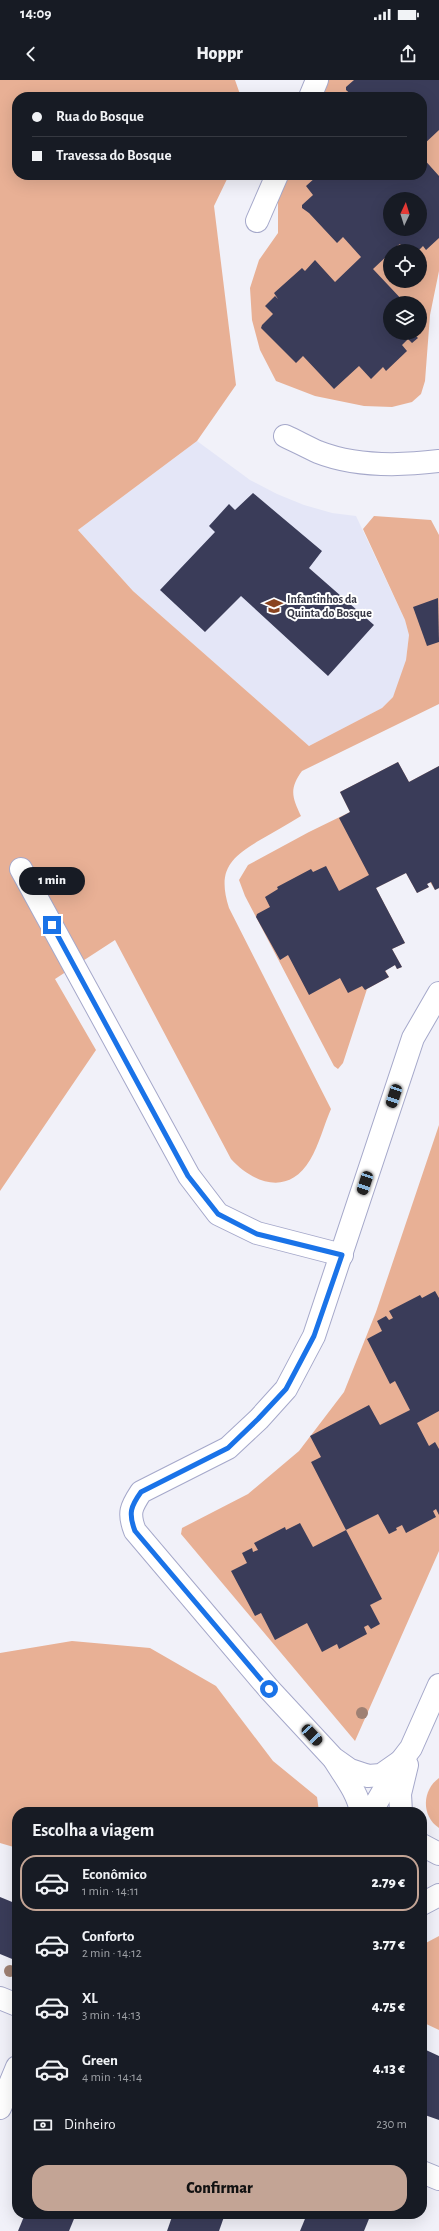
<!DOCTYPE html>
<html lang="pt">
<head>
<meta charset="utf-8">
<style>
  :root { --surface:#171b24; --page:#20242c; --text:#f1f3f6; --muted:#9ea1a6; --line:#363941; --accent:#c3a495 }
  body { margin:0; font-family:"Alegreya Sans",sans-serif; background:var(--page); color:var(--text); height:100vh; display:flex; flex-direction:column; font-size:15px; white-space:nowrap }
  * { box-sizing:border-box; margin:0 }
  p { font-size:13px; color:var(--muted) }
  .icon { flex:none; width:22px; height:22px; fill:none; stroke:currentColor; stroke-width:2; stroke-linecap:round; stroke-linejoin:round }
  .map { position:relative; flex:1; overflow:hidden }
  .drawer { position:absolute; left:12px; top:1727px; width:415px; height:412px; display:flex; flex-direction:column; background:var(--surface); border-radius:16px; box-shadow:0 4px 16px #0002 }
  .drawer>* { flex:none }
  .banner { position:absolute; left:12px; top:12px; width:415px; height:88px; border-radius:16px; box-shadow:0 4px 16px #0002; display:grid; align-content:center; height:88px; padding:0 20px; background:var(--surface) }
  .needle { width:26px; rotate:4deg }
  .tools { position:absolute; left:383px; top:112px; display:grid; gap:8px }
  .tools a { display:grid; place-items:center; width:44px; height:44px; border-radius:50%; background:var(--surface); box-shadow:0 4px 16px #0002; font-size:20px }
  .end { position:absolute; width:18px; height:18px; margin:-9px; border:5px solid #1a73e8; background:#fff; box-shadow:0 0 0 2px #fff }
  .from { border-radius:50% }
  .bubble { position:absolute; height:28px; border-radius:14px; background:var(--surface); box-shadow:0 4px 16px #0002; font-size:13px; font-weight:800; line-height:28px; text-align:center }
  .car { position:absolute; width:12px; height:24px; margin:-12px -6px; border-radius:5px; box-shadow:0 0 3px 1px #0007; background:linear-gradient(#222 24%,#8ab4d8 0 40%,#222 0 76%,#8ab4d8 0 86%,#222 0) }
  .banner b { display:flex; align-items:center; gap:14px; height:38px; font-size:15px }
  .banner b+b { border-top:1px solid var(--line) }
  .banner i { width:10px; height:10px; background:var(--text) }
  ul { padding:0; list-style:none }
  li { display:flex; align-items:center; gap:12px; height:56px; margin:0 8px 6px; padding:0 12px; border:2px solid transparent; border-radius:16px }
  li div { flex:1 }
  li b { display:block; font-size:15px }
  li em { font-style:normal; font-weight:800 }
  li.on { border-color:var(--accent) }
  li>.icon { width:36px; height:36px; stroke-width:1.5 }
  h2 { padding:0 20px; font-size:18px; line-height:48px }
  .pay { display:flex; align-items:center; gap:10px; height:44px; padding:0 20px; font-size:15px }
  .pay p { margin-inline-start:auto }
  .primary-button { display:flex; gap:8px; margin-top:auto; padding:8px 20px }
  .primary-button a { flex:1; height:46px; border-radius:16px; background:var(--accent); color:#111; font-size:16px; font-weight:800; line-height:46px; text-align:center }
  .status { display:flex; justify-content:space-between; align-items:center; height:28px; padding:0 20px; background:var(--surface); direction:ltr }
  .status svg { height:11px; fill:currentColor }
  header { display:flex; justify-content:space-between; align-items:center; height:52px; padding:0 20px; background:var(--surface); font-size:18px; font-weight:800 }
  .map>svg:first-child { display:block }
  .built { fill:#e4e6f7 }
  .green { fill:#e8b095; fill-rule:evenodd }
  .building { fill:#3a3c59; fill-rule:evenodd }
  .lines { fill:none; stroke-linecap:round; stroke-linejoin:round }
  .minor-casing { stroke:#a5a8ca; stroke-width:24 }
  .minor { stroke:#fff; stroke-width:22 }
  .tree { fill:#9e8073 }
  .route { stroke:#1a73e8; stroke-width:5 }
  .labels { text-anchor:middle; stroke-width:4; stroke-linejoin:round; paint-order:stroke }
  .poi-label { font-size:12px; font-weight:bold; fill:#363745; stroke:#fff; text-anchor:start }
</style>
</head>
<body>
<div class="status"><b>14:09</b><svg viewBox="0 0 49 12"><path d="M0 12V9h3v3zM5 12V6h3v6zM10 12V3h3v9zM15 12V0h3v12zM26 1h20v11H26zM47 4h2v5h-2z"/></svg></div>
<header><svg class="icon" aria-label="back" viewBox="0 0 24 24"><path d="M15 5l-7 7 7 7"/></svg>Hoppr<svg class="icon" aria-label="share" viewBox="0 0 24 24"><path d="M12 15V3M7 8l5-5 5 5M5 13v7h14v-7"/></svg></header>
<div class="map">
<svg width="439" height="2151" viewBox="0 0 439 2151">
  <rect width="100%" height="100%" fill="#f1f1f9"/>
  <polygon class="built" points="197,361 250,400 277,414 304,425 332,433 356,436 405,540 409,555 406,580 401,600 393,617 382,628 309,666 133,511 78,450"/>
  <g class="green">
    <path d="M 0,0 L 235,0 L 241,17 L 17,17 L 17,95 L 229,95 L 214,126 L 236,305 L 197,361 L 78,450 L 133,511 L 309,666 L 382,628 L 393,617 L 406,580 L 409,555 L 405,540 L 363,449 L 374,436 L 431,440 L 439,455 L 439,624 L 302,691 C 289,709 292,717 301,736 C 288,744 274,752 260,760 C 230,778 217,790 229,828 L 331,1029 C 324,1045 319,1065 310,1080 C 289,1116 254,1104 231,1079 L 115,860 L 55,899 L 96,970 L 0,1111 Z"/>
    <path d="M 325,0 L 439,0 L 439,191 L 430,235 L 425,301 L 421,314 L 412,322 L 392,327 L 364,326 L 315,316 L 276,301 L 260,270 L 252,240 L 250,208 L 259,180 L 278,153 L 278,115 L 285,95 L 422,95 L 422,17 L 318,17 ZM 390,119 L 420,119 L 420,149 L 390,149 ZM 390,171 L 420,171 L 420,201 L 390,201 ZM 390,223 L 420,223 L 420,253 L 390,253 Z"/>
    <polygon points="398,682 409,702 439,686 439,808 435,810 430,802 427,804 429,807 417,813 406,793 376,808 405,863 392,869 402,887 397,889 395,885 385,890 389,897 367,909 343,983 338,989 334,986 245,816 239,800 248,785 309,752 350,732 340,712"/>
    <polygon points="439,1045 439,1471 355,1661 181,1454 182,1448 248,1414 299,1371 344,1312 376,1232"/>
    <polygon points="72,1561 150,1568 216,1606 273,1681 317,1717 319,1732 17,1732 17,1768 0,1763 0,1573"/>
    <path d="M 439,1698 L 439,1748 C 421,1736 422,1710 439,1698 Z"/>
    <polygon points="439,1856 439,1950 422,1942 422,1865"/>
  </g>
  <g class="building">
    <polygon points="354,0 439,0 439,50 422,66 422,17 354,17 346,10 346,7"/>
    <path d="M 422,77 L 439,96 L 439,158 L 426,170 L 423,166 L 418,171 L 406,171 L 400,164 L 390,171 L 390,173 L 373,189 L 405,223 L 390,223 L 390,253 L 413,253 L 418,258 L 412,263 L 408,259 L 402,265 L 407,271 L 386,291 L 383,287 L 371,299 L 359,286 L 334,309 L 303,276 L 296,283 L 261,248 L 262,245 L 273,234 L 265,226 L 275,216 L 278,219 L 274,213 L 302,188 L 305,191 L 315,180 L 335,202 L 361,177 L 343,157 L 337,163 L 309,133 L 302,128 L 302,125 L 313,115 L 306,106 L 316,97 L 319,100 L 320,99 L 317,95 L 422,95 ZM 390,119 L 420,119 L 420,149 L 390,149 Z"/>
    <polygon points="253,413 322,471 309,488 374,545 328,596 241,516 205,552 160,510 215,452 209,446 229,424 235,430"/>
    <polygon points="438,518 439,562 427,566 413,527"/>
    <polygon points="398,682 409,702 439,686 439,808 435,810 431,802 427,804 429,807 417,813 406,793 376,808 405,863 392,869 402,887 397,889 395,885 385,891 389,897 365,910 362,906 348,913 340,898 309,915 288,875 280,880 256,837 257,834 270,827 265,817 278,809 277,807 311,789 313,792 326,786 339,811 369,795 339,738 350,732 340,712"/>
    <polygon points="435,1211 439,1218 439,1331 417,1343 429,1366 435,1362 439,1369 439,1435 436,1429 433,1431 436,1437 406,1453 402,1445 396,1448 397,1450 389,1454 378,1434 346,1450 311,1382 321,1377 310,1356 369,1325 380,1345 410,1330 395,1301 390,1304 367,1259 382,1251 377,1241 386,1236 389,1240 393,1238 389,1231 420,1215 422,1218"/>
    <polygon points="300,1443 313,1467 346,1450 382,1519 370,1525 380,1544 371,1549 368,1545 364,1547 367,1554 339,1569 337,1564 322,1572 307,1543 275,1560 261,1533 255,1536 231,1491 247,1483 242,1473 252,1468 253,1472 258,1470 254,1463 285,1447 286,1450"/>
    <polygon points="0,1817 17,1824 17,1881 0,1874"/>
    <polygon points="426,1970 439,1976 439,2040 422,2034 422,1975 425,1977"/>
    <polygon points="25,2134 76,2134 69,2151 18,2151"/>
    <polygon points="173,2134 225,2134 219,2151 167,2151"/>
    <polygon points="307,2134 371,2134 364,2151 300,2151"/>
  </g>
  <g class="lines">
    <g class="minor-casing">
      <g id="minor">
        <polyline points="310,17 317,0"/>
        <polyline points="257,141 277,95"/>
        <path d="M 285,356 C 296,361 307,367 318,372 C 356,387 399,386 439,381"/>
        <polyline points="21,789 189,1096 218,1134 257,1153 342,1175"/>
        <path d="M 335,1681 C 345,1697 358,1713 361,1732"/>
        <path d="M 401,1681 L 381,1695 L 368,1696 L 350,1690 L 333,1678 L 269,1609 L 135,1451 C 128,1433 131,1427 141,1412 L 228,1368 L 259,1339 L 286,1309 L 314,1256 L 413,958 L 439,913"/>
        <polyline points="371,1732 401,1681 411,1668 439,1605"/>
        <polyline points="401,1732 400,1714 407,1685"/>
        <polyline points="422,1765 439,1774"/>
        <polyline points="422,1824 439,1815"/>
        <polyline points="0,1918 17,1925"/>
        <polyline points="0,2028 17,1987"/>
        <polyline points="422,2092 439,2099"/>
      </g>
    </g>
    <use href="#minor" class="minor"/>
  </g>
  <g class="tree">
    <circle cx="362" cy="1633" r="6"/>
    <circle cx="10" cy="1891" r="6"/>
  </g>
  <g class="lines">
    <path class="route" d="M 52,845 L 188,1096 L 218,1134 L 257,1154 L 342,1175 L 314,1256 L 286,1309 L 258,1339 L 228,1368 L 141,1412 C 131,1426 128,1433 135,1451 L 269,1609"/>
  </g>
  <defs>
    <g id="school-bare" transform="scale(1.38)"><path d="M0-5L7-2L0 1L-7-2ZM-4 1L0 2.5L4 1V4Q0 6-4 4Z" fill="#8a441f" stroke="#fff" stroke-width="2.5" paint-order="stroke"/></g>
  </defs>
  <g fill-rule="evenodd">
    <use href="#school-bare" x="274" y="526"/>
  </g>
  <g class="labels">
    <g class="poi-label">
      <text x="287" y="523">Infantinhos da<tspan x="287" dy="14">Quinta do Bosque</tspan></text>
    </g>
  </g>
</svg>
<div class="tools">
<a><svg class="needle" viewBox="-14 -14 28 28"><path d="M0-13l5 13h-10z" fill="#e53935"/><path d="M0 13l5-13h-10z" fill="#9ea1a6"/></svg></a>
<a><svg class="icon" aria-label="locate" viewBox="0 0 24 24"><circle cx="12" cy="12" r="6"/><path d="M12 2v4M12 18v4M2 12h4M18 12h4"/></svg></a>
<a><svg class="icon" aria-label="layers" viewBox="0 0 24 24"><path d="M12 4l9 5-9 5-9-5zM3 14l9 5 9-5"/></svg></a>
</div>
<i class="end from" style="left:269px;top:1609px"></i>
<i class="end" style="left:52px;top:845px"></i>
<div class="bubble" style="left:19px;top:787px;width:66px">1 min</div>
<i class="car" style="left:394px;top:1016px;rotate:198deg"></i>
<i class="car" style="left:365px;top:1103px;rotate:198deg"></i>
<i class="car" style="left:312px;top:1655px;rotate:137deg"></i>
<div class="banner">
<b><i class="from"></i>Rua do Bosque</b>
<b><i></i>Travessa do Bosque</b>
</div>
<section class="drawer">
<h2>Escolha a viagem</h2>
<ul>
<li class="on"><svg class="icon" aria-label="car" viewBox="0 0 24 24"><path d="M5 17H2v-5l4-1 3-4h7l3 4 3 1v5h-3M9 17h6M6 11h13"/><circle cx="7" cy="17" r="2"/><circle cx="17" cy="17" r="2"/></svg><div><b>Econômico</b><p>1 min · 14:11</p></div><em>2.79 €</em></li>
<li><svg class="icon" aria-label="car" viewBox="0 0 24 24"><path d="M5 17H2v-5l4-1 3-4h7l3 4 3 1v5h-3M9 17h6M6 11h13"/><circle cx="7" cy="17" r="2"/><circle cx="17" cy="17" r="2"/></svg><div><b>Conforto</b><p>2 min · 14:12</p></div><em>3.77 €</em></li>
<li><svg class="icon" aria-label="car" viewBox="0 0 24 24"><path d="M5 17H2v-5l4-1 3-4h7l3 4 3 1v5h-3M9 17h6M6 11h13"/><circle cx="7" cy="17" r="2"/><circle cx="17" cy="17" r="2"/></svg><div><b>XL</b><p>3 min · 14:13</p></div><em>4.75 €</em></li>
<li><svg class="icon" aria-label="car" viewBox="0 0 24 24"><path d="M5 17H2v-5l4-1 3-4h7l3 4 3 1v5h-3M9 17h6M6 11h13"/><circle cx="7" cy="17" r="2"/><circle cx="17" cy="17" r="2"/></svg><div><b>Green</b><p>4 min · 14:14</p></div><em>4.13 €</em></li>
</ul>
<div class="pay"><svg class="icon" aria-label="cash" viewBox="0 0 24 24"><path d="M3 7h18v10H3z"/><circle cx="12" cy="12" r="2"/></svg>Dinheiro<p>230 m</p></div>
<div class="primary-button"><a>Confirmar</a></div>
</section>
</div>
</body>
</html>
